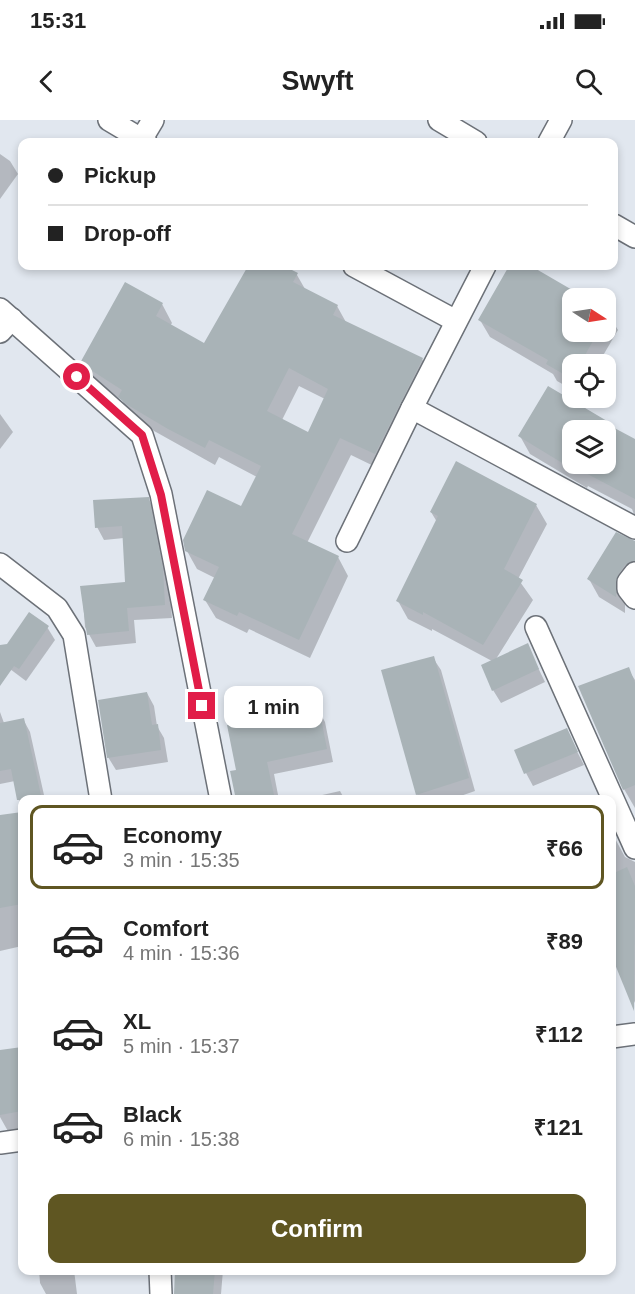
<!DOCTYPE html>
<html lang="en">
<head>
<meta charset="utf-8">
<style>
  :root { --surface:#fff; --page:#f2f2f2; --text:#222; --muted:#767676; --line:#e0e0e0; --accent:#5f5622 }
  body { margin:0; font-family:Arial,sans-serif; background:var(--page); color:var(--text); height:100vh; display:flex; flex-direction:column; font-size:22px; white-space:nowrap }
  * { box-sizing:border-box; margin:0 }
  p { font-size:20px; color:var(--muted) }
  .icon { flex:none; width:33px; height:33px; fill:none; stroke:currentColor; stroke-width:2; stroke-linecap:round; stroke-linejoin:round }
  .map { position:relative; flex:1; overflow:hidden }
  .details { position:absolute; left:18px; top:675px; width:598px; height:480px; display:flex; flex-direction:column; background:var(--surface); border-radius:12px; box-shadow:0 3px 9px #0003 }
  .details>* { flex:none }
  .banner { position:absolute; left:18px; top:18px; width:600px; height:132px; border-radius:12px; box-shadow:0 3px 9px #0003; display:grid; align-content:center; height:132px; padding:0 30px; background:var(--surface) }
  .needle { width:39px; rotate:102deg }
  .buttons { position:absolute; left:562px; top:168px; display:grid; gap:12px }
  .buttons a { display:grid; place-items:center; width:54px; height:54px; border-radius:12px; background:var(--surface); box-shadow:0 3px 9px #0003; font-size:30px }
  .end { position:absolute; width:27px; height:27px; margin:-14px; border:8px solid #e11d48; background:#fff; box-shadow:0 0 0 3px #fff }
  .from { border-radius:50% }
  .bubble { position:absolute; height:42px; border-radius:12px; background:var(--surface); box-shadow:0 3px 9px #0003; font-size:20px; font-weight:600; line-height:42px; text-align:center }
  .banner b { display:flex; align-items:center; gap:21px; height:57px; font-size:22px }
  .banner b+b { border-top:2px solid var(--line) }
  .banner i { width:15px; height:15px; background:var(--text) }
  ul { padding:10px 0 0; list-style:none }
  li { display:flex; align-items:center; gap:18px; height:84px; margin:0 12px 9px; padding:0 18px; border:3px solid transparent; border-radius:12px }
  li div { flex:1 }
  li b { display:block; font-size:22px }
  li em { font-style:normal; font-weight:600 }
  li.on { border-color:var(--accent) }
  li>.icon { width:54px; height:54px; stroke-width:1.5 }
  .primary-button { display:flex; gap:12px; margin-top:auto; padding:12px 30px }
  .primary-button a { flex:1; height:69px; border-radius:12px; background:var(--accent); color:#fff; font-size:24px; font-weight:600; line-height:69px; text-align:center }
  .status { display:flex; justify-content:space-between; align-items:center; height:42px; padding:0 30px; background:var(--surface); direction:ltr }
  .status svg { height:16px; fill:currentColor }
  header { display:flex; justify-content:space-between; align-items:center; height:78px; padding:0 30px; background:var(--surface); font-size:27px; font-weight:600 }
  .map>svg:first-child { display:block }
  .shadow { fill:#0003; fill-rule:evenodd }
  .building { fill:#a9b3b7; fill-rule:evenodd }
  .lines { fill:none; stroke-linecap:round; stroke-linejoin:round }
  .street-casing { stroke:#6c7178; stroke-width:24 }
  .street { stroke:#fff; stroke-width:21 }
  .route { stroke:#e11d48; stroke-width:8 }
</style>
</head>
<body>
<div class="status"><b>15:31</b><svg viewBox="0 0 49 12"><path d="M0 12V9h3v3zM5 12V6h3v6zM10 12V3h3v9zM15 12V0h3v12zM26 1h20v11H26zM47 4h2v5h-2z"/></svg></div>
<header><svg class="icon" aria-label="back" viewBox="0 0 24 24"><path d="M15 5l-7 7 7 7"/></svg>Swyft<svg class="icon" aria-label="search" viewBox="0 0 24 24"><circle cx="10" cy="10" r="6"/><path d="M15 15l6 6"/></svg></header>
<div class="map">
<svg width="635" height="1174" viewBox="0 0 635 1174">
  <rect width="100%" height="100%" fill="#e1e7ef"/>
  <g class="shadow">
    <polygon points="0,34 10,41 18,54 0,79"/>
    <path d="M 249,146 L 280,146 L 297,155 L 305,169 L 337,186 L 347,204 L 422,239 L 433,257 L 386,352 L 351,335 L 307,423 L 338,437 L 348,456 L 310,538 L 249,509 L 247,513 L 216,498 L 205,480 L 215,458 L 197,449 L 187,431 L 241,388 L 257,357 L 219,337 L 215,345 L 138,302 L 130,295 L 122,280 L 93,261 L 82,243 L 162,184 L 172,203 L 170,206 L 204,226 ZM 299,266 L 325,279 L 308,314 L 282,300 Z"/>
    <polygon points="510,146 527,146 584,178 573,178 573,212 606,212 606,191 618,210 598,244 573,244 573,270 557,261 553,254 490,217 480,200"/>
    <polygon points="0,294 13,312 0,329"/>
    <path d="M 605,302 L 608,306 L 635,320 L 635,397 L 632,389 L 588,366 L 587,368 L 530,334 L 520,316 ZM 573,310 L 606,310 L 606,344 L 573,344 Z"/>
    <polygon points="148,378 155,391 169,463 172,498 134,500 136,523 96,527 85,507 82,467 127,463 124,418 104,420 97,407"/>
    <polygon points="536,385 547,404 518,459 533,480 496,539 527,525 545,562 501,583 493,570 492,541 432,509 432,511 408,499 398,481 437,402 431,392"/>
    <polygon points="629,421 635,421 635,464 625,480 625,493 599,477 589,459"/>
    <polygon points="47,507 55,520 26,561 10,549"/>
    <polygon points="433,538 441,550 475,671 449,680 420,680 417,674"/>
    <polygon points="628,549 635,560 635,688 624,669"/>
    <polygon points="147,573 154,586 157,606 164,618 168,642 116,650 108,637"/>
    <polygon points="318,589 325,602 333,642 274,654 279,680 237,680 237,651"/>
    <polygon points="0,592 4,603 23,599 30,612 44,675 48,680 22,680 22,693 15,661 0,664"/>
    <polygon points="566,610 584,645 533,666 526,653"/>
    <polygon points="340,671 345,680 300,680"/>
    <polygon points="612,713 625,737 635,742 635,883 612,836"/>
    <polygon points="22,755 22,826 0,831 0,760"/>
    <polygon points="22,928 22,1010 9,1013 0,997 0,932"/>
    <polygon points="39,1150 74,1150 77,1174 46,1174 40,1163"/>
    <polygon points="177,1150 223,1150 221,1174 175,1174"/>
  </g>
  <g class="building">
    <path d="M 248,146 L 284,146 L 298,153 L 293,162 L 338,185 L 333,195 L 423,238 L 375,334 L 340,318 L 292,414 L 339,436 L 299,520 L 239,492 L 237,496 L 203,480 L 219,447 L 185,431 L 183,420 L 207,370 L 241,386 L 261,346 L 209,320 L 205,328 L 168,309 L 126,284 L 118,277 L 122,270 L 80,243 L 125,162 L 163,183 L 156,196 L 204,223 ZM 289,248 L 328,269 L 308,312 L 267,291 Z"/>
    <polygon points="509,146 531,146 586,178 573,178 573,212 598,212 580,244 573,244 572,259 546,244 548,240 478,200"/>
    <path d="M 548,266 L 607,301 L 605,303 L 635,319 L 635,379 L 578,349 L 577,352 L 518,316 ZM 573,310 L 606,310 L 606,344 L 573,344 Z"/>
    <polygon points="456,341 537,384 504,449 523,460 483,525 423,492 423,495 396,481 438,396 430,392"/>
    <polygon points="149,377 163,449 165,485 127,488 129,511 87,515 80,466 125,462 122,406 95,408 93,380"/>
    <polygon points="616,412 635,421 635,441 625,445 618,455 616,477 587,459"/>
    <polygon points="29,492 49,506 19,549 14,546 0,566 0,525 7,524"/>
    <polygon points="528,523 539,549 492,571 481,545"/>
    <polygon points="434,536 469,658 416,675 381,550"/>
    <polygon points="629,547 635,563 635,665 623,670 578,566"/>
    <polygon points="147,572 152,605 158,604 161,630 107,638 98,580"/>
    <polygon points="319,588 327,629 267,642 275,680 236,680 230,651 236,650 227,605"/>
    <polygon points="24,598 42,680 17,680 11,649 0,651 0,603"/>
    <polygon points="567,608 578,632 524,654 514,630"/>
    <polygon points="22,692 22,784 0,788 0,695"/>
    <polygon points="627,747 635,766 634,891 612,837 612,754"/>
    <polygon points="22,927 22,991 0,995 0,930"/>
    <polygon points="175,1150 215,1150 213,1174 174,1174"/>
  </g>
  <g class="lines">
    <g class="street-casing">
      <g id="street">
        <polyline points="109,0 146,22"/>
        <polyline points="439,0 476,22"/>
        <polyline points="141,20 153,0"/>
        <polyline points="549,22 561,0"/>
        <polyline points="614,105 635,117"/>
        <polyline points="354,146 456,201"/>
        <polyline points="485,146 412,288 635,408"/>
        <polyline points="0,189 142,315 161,374 221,680"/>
        <polyline points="0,212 12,199"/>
        <polyline points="347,421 412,288"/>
        <polyline points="0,444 57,488 74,515 101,680"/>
        <polyline points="635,453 628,462 628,469 635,478"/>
        <polyline points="536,507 635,728"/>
        <polyline points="612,917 635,914"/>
        <polyline points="0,1023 22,1020"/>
        <polyline points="160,1150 161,1174"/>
      </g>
    </g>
    <use href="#street" class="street"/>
  </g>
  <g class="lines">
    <polyline class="route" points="77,257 142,315 161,375 202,586"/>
  </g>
</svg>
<div class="buttons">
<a><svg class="needle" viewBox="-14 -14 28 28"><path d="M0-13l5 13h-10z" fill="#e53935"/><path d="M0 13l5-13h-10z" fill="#767676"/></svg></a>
<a><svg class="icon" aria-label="locate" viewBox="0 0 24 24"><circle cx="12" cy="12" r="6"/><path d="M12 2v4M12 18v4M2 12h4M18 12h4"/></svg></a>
<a><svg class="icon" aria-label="layers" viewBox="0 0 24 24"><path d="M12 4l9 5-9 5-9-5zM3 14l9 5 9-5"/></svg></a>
</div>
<i class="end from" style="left:77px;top:257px"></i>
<i class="end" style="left:202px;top:586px"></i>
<div class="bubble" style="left:224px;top:566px;width:99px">1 min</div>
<div class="banner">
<b><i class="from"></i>Pickup</b>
<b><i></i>Drop-off</b>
</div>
<section class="details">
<ul>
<li class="on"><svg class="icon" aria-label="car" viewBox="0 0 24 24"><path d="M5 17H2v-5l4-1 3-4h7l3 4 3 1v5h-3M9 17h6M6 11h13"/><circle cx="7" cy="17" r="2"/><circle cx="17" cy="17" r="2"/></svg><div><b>Economy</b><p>3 min · 15:35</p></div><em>₹66</em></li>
<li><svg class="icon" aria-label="car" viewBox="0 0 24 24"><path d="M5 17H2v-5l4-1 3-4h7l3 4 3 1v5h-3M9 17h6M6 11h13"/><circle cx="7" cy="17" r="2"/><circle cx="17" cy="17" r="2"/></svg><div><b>Comfort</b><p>4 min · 15:36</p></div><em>₹89</em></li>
<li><svg class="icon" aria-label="car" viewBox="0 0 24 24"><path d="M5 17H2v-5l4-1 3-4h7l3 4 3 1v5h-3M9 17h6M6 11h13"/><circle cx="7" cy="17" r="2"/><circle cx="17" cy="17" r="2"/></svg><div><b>XL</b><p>5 min · 15:37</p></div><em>₹112</em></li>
<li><svg class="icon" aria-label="car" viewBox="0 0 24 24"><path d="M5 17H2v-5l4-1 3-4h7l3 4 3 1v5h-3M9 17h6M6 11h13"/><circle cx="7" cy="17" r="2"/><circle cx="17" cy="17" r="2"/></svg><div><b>Black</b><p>6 min · 15:38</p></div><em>₹121</em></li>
</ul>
<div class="primary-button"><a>Confirm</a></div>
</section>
</div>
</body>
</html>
